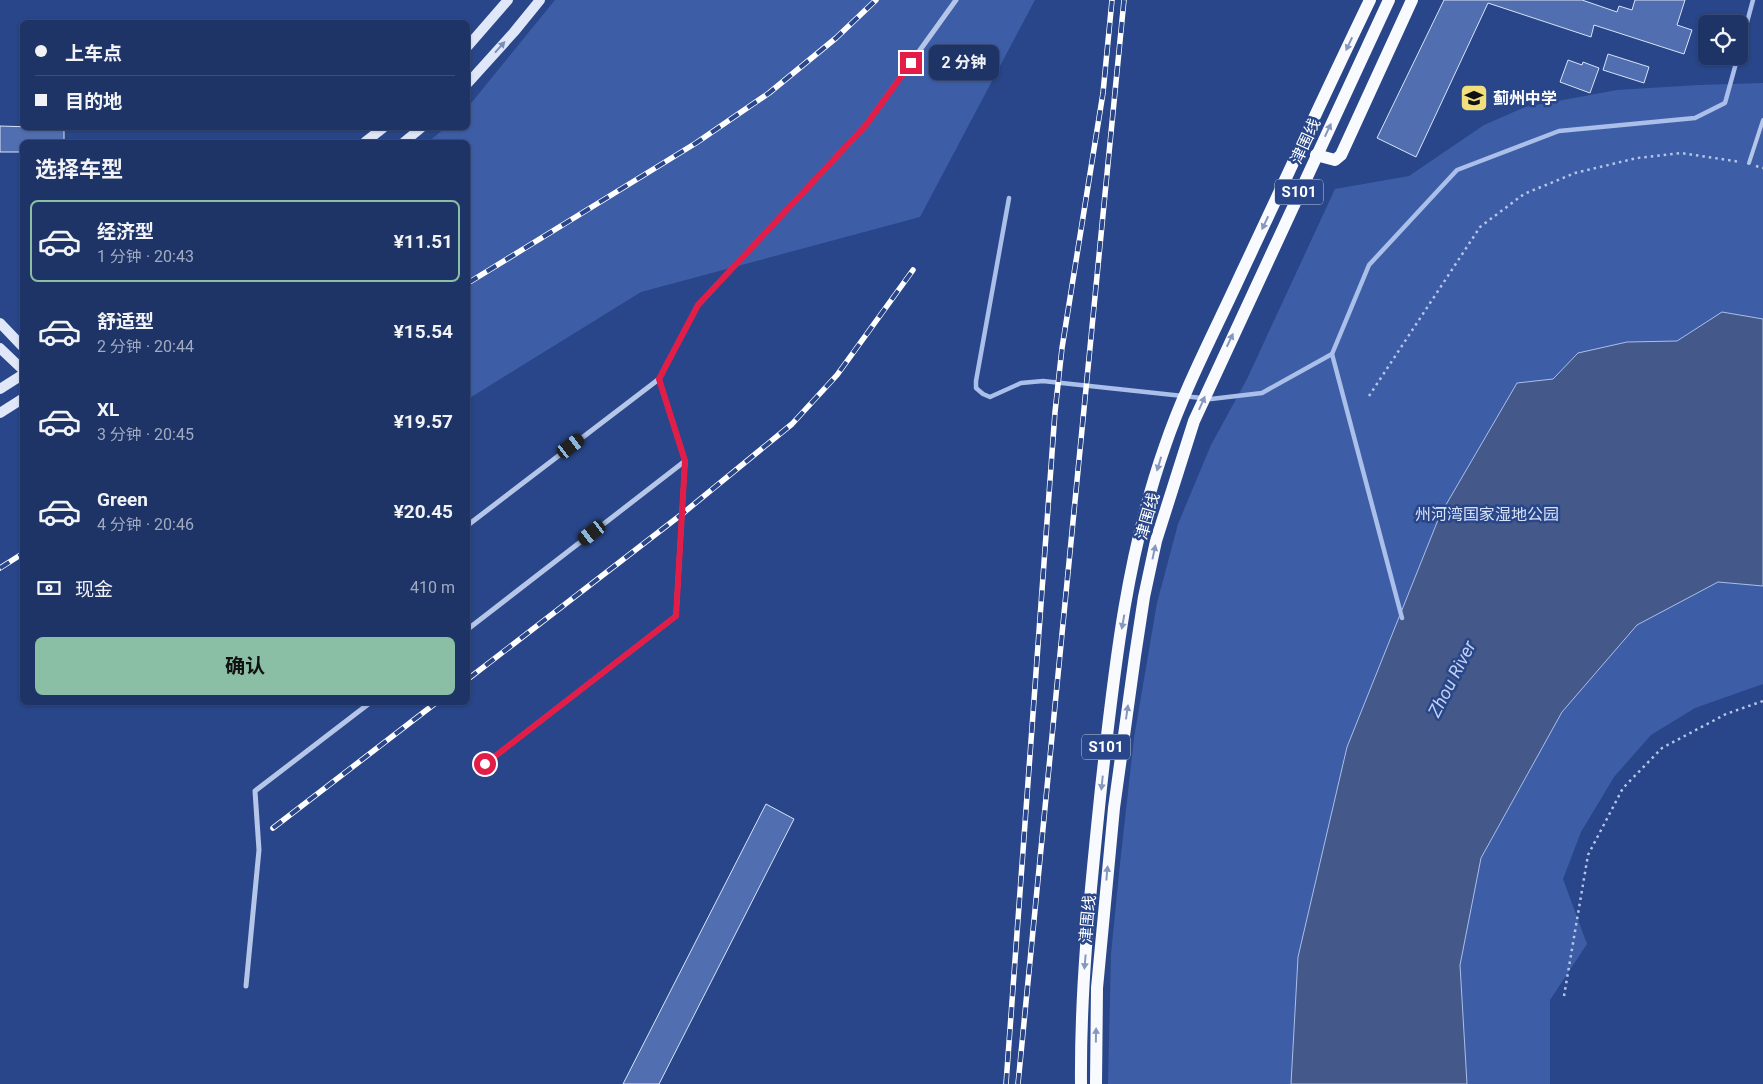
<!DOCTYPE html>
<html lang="zh">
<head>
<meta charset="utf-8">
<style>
  :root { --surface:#1e3467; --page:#2b3f70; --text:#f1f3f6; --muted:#a1aac0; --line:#3c4f7b; --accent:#8abfa5 }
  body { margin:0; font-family:Roboto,"Noto Sans SC",sans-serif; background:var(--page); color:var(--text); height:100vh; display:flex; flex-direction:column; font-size:19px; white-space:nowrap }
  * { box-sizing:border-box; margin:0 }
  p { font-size:16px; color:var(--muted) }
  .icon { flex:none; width:28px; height:28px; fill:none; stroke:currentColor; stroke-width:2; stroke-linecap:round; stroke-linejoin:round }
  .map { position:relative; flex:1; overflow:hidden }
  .sheet { position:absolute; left:20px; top:140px; width:450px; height:565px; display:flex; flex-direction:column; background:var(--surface); border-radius:8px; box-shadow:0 1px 4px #0004,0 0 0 1px var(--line) }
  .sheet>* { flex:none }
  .top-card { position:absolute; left:20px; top:20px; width:450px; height:110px; border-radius:8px; box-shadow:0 1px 4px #0004,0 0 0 1px var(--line); display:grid; align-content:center; height:110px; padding:0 15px; background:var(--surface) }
  .controls { position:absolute; left:1698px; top:15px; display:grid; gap:10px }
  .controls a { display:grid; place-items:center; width:50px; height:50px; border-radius:8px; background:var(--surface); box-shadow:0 1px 4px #0004,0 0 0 1px var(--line); font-size:25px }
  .end { position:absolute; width:22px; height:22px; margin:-11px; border:6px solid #e11d48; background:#fff; box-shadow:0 0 0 2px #fff }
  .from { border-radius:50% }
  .bubble { position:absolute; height:35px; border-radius:8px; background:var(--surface); box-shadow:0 1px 4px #0004,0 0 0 1px var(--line); font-size:16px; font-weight:700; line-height:35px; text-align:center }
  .car { position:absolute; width:15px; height:30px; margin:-15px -8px; border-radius:6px; box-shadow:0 0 4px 1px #0007; background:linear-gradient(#222 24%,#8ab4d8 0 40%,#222 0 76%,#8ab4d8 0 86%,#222 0) }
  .top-card b { display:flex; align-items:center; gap:18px; height:48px; font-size:19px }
  .top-card b+b { border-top:1px solid var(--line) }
  .top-card i { width:12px; height:12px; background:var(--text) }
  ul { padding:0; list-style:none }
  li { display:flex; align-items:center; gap:15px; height:82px; margin:0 10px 8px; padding:0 5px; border:2px solid transparent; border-radius:8px }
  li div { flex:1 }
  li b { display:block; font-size:19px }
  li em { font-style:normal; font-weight:700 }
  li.active { border-color:var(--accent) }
  li>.icon { width:45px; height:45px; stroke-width:1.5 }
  h2 { padding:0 15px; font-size:22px; line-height:60px }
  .pay { display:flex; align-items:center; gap:12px; height:55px; padding:0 15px; font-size:19px }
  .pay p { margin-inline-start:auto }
  .action { display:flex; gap:10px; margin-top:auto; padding:10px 15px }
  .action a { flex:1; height:58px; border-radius:8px; background:var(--accent); color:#111; font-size:20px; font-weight:700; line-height:58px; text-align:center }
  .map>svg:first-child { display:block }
  .green { fill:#3d5ea6 }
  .water { fill:#44598a; stroke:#aabfe9 }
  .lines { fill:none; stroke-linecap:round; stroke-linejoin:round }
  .stream { stroke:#aabfe9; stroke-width:4.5 }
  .building { fill:#516fb0; stroke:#d9e3f7 }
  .path { stroke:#b5c6e9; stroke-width:2.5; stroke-dasharray:2.5 4; stroke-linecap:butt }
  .lane { stroke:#b5c6e9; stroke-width:4 }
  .street { stroke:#b5c6e9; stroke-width:5 }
  .secondary { stroke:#dfe7f8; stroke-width:10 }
  .primary { stroke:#f8fafe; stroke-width:12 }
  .rail-casing { stroke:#fff; stroke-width:5.5 }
  .rail { stroke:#284689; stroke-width:4; stroke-dasharray:11; stroke-linecap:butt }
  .oneway { fill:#8697be }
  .oneway2 { fill:#7a8ebb }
  .route { stroke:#e11d48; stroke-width:6 }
  .labels { text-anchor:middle; stroke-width:5; stroke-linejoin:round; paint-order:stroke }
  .shield { fill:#284689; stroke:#bec8dc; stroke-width:1 }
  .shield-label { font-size:15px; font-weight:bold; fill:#fff }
  .poi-label { font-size:16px; font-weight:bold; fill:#fff; stroke:#284689; text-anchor:start }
  .street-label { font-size:16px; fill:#fff; stroke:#284689 }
  .park-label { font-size:16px; fill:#d9e3f7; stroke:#284689 }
  .water-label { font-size:18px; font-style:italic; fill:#c1d0f0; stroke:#284689 }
</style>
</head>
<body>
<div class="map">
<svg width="1763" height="1084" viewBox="0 0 1763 1084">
  <rect width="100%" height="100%" fill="#284689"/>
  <g class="green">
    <polygon points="555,0 1035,0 920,217 641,292 468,399 468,142 428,142 445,128 468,128 468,107"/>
    <polygon points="1763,83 1763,684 1695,708 1651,735 1614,777 1581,832 1563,879 1587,944 1550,1000 1550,1084 1108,1084 1111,954 1120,864 1134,738 1157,603 1178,524 1211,445 1247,379 1335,189 1409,176 1484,125 1525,107 1617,90 1698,85"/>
  </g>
  <polygon class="water" points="1722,312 1763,319 1763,586 1718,582 1637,625 1562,712 1481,858 1460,965 1467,1084 1291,1084 1298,957 1347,747 1440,515 1517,383 1553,379 1578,353 1627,342 1677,341"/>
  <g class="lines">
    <g class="stream">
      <polyline points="1739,52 1753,0"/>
      <polyline points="1009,198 976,381 976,388 983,394 990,397 1021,383 1043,381 1211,399 1262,393 1332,354"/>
      <polyline points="1402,618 1332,354 1369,265 1457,170 1559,131 1695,118 1725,103 1738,56"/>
    </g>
  </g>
  <g class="building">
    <polygon points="1444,0 1582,0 1617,12 1619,6 1632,10 1635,0 1685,0 1677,25 1692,30 1684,54 1594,25 1591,37 1488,3 1416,157 1377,138"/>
    <polygon points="1608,54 1649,67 1644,83 1603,70"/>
    <polygon points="1568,60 1582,65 1583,62 1599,68 1590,93 1560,82"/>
    <polygon points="0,126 64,128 64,142 22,142 22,152 0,152"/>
    <polygon points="766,804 794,819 659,1084 623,1084"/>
  </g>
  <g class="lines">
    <g class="path">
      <polyline points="1756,166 1763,168"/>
      <polyline points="1369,396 1480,227 1524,194 1575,173 1637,158 1681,153 1741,162"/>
      <polyline points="1564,996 1588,855 1623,788 1662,748 1726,714 1763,701"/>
    </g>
    <polyline class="lane" points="1749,163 1763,120"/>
    <g class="street">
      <polyline points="468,525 659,379 698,305 866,125 956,0"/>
      <polyline points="468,629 685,461"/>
      <polyline points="485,764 676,616 685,461 659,379"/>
      <polyline points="246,986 259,850 255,791 371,702"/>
    </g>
    <g class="secondary">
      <polyline points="468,46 508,0"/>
      <polyline points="468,83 514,32 540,0"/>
      <polyline points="365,142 383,128"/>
      <polyline points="404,142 421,128"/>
      <polyline points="0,323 22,346"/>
      <polyline points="0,348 22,369"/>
      <polyline points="0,389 22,375"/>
      <polyline points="0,413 22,399"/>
    </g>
    <g class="primary">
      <polyline points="1316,155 1335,160 1341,155 1412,0"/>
      <path d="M 1081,1084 C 1080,985 1091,886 1101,788 C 1114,673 1126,556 1165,446 C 1185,387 1215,331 1241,274 C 1284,183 1326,91 1370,0"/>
      <polyline points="1096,1084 1097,988 1114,808 1135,656 1144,597 1156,541 1194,421 1389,0"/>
    </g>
    <g class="rail-casing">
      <g id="rail">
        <polyline points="468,283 696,143 769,93 836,38 876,0"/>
        <polyline points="0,568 22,554"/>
        <polyline points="468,679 682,514 792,424 837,375 913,270"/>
        <polyline points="273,828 437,702"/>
        <polyline points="1006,1084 1055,412 1062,348 1103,93 1112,0"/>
        <polyline points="1018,1084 1124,0"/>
      </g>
    </g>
    <use href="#rail" class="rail"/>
  </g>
  <defs><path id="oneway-solid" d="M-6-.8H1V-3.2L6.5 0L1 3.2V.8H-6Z" transform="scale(1.25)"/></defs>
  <g class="oneway">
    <use href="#oneway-solid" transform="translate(1349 44) rotate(115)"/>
    <use href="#oneway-solid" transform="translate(1328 130) rotate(-65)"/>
    <use href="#oneway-solid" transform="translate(1265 223) rotate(115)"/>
    <use href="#oneway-solid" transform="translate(1230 340) rotate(-65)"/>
    <use href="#oneway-solid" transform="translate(1202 403) rotate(-66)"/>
    <use href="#oneway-solid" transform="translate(1159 464) rotate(107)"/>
    <use href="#oneway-solid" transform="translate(1154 552) rotate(-78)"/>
    <use href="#oneway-solid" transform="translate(1123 622) rotate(100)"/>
    <use href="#oneway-solid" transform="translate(1127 712) rotate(-82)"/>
    <use href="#oneway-solid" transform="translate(1102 783) rotate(96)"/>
    <use href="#oneway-solid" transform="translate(1107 873) rotate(-85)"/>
    <use href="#oneway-solid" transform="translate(1085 962) rotate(95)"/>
    <use href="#oneway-solid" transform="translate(1096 1035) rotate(-89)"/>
  </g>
  <use class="oneway2" href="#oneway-solid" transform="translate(500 47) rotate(-48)"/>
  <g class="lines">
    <polyline class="route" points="485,764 676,616 685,461 659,379 698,305 866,125 911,63"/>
  </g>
  <defs>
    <g id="school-square" transform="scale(1.4375)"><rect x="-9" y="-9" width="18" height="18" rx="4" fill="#f1de7c" stroke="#284689"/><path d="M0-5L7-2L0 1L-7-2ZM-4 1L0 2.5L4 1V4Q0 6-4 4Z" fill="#111"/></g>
  </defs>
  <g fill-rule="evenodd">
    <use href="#school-square" x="1474" y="98"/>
  </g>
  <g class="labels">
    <g class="shield">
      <rect x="1275" y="179.5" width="48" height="25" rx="4"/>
      <rect x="1082" y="734.5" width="48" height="25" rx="4"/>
    </g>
    <g class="shield-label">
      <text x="1299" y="197">S101</text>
      <text x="1106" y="752">S101</text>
    </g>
    <g class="poi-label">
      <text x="1493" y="104">蓟州中学</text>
    </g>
    <g class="street-label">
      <text transform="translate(1305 141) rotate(-65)" y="6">津围线</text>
      <text transform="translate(1147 516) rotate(-74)" y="6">津围线</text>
      <text transform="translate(1087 919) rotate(-85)" y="6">津围线</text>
    </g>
    <g class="park-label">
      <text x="1487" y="520">州河湾国家湿地公园</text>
    </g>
    <g class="water-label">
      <text transform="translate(1452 679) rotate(-63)" y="6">Zhou River</text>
    </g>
  </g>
</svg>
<div class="controls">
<a><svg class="icon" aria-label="locate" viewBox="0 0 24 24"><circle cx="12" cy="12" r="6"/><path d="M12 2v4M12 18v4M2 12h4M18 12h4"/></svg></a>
</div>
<i class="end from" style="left:485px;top:764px"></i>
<i class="end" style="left:911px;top:63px"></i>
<div class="bubble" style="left:929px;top:45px;width:70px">2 分钟</div>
<i class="car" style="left:571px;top:446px;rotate:53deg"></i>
<i class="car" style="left:592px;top:533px;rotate:232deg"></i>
<div class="top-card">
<b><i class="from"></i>上车点</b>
<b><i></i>目的地</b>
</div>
<section class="sheet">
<h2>选择车型</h2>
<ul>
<li class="active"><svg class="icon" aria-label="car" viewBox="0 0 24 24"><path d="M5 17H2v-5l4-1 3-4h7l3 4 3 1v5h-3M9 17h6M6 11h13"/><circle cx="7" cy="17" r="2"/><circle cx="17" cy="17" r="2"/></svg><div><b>经济型</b><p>1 分钟 · 20:43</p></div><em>¥11.51</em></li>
<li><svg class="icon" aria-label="car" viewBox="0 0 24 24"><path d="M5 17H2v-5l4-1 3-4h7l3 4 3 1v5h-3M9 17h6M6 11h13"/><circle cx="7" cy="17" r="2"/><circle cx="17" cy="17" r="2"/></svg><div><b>舒适型</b><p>2 分钟 · 20:44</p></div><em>¥15.54</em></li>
<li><svg class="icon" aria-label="car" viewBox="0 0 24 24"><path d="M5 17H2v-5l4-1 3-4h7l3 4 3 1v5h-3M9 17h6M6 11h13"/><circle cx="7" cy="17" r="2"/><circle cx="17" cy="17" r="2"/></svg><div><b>XL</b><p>3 分钟 · 20:45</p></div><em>¥19.57</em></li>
<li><svg class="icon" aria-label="car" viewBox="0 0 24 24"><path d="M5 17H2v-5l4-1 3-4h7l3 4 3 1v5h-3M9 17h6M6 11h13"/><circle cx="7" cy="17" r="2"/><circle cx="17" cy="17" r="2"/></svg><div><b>Green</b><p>4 分钟 · 20:46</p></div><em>¥20.45</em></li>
</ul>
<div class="pay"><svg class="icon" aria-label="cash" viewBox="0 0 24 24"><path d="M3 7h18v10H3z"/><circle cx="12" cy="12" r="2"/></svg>现金<p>410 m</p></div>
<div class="action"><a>确认</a></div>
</section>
</div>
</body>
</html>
